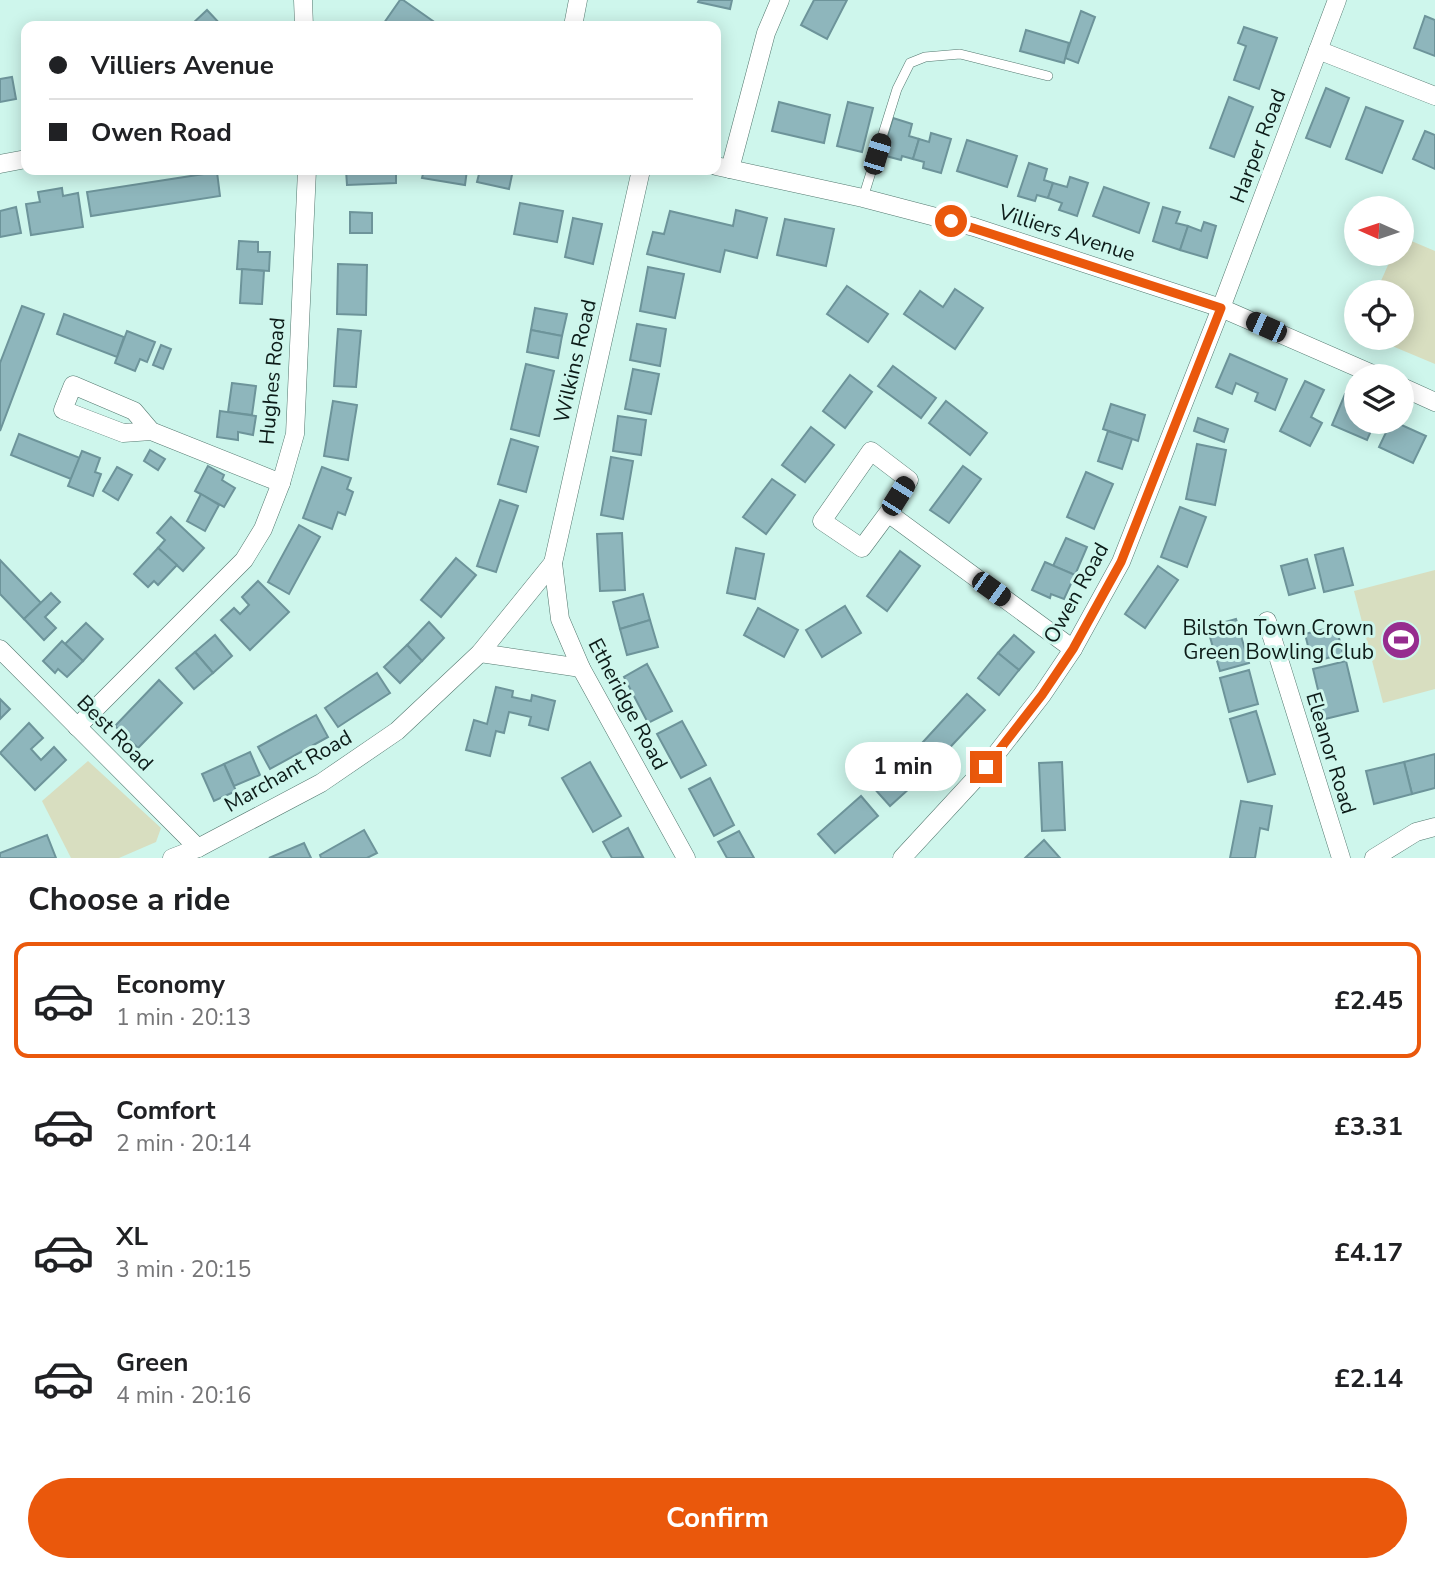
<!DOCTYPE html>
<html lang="en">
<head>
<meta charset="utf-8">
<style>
  :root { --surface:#fff; --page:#f6f6f6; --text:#202124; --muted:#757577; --line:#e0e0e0; --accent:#ea580c }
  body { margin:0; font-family:"Nunito Sans",sans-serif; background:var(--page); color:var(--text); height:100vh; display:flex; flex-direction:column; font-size:26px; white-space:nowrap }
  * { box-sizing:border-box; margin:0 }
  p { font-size:23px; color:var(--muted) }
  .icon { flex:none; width:38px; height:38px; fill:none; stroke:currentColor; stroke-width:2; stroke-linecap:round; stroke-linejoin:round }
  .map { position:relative; height:858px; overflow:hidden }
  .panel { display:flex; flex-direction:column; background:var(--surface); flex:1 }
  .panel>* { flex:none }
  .hud { position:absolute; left:21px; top:21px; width:700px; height:154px; border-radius:14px; box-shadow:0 4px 18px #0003; display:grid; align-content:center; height:154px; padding:0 28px; background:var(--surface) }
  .needle { width:46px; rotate:273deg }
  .buttons { position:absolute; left:1344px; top:196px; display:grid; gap:14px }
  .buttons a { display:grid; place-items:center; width:70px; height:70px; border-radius:50%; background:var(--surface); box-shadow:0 4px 18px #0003; font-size:35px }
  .end { position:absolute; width:32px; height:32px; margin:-16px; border:9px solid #ea580c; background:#fff; box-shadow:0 0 0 4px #fff }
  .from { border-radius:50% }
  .bubble { position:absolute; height:49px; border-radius:24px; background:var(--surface); box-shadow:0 4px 18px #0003; font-size:23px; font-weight:700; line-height:49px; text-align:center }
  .car { position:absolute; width:21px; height:42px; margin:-21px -10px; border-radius:9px; box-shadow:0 0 5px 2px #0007; background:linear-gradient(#222 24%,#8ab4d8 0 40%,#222 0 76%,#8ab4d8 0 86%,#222 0) }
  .hud b { display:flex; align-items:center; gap:24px; height:66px; font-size:26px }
  .hud b+b { border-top:2px solid var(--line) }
  .hud i { width:18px; height:18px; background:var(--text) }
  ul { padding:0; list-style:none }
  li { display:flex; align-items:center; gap:21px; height:116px; margin:0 14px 10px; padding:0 14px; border:4px solid transparent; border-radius:14px }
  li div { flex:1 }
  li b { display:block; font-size:26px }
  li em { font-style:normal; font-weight:700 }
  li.selected { border-color:var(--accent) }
  li>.icon { width:63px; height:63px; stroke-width:1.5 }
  h2 { padding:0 28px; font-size:32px; line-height:84px }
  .primary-button { display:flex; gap:14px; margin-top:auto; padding:14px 28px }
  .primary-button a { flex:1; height:80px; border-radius:42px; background:var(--accent); color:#fff; font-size:28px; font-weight:700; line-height:80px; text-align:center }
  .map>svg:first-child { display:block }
  .green { fill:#d8dec0 }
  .building { fill:#8eb6bc; stroke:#6d949a; stroke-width:2 }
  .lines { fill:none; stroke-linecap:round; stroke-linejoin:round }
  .service-casing { stroke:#53786f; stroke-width:10 }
  .minor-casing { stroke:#53786f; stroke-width:19 }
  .service { stroke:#fff; stroke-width:9 }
  .minor { stroke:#fff; stroke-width:18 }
  .route { stroke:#ea580c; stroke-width:9 }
  .labels { text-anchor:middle; stroke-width:6; stroke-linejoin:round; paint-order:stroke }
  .street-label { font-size:21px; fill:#0c1b18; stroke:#cef6ec }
  .poi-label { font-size:21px; fill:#0c1b18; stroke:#cef6ec; text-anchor:end }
</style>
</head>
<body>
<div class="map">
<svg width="1435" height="858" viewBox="0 0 1435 858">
  <rect width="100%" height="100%" fill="#cef6ec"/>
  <g class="green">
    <polygon points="1402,237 1435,251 1435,364 1373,338 1402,338 1402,292 1376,292 1393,254 1402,254"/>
    <polygon points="1435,570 1435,689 1383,703 1354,591"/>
    <polygon points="88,761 161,828 156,842 119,858 71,858 42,801"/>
  </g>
  <g class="building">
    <polygon points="400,0 403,0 440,26 389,26 384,23"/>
    <polygon points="699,0 732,0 730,9 698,2"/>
    <polygon points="814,0 847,0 827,39 801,25"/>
    <polygon points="207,10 222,26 190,26"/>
    <polygon points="1081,11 1095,17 1078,63 1065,58"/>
    <polygon points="1425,16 1435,20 1435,56 1414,48"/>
    <polygon points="1244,27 1277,38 1259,89 1234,80 1246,46 1238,43"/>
    <polygon points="1026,30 1069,43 1064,63 1020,51"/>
    <polygon points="12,77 16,99 0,102 0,79"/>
    <polygon points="1326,88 1349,98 1330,147 1306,138"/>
    <polygon points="1229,97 1253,107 1234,157 1210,148"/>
    <polygon points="779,102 830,115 824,143 772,131"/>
    <polygon points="848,102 873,108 862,152 837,146"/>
    <polygon points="1366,107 1403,121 1382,173 1346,159"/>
    <polygon points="893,118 912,124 909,136 919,139 913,159 902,156 901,160 882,155"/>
    <polygon points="1425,131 1435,135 1435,169 1413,159"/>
    <polygon points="931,133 951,139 941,173 923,168 924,162 913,159 919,139 929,142"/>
    <polygon points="967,140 1017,156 1007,187 957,171"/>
    <polygon points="1029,163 1047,169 1044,180 1053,183 1048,198 1037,195 1035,201 1018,196"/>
    <polygon points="346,170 396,170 396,183 347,185"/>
    <polygon points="424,170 467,170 465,185 422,178"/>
    <polygon points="480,170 513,170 509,189 477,182"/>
    <polygon points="217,172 220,196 91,216 87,192"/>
    <polygon points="1070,177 1088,183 1077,216 1059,210 1062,203 1048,198 1053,183 1067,187"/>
    <polygon points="1104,187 1149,203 1139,233 1093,216"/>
    <polygon points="62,188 63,196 78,193 83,227 31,235 26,204 40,202 38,192"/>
    <polygon points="520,203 563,211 557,242 514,234"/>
    <polygon points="16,207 21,233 0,237 0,211"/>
    <polygon points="1163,207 1180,212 1176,223 1188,226 1180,250 1153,241"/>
    <polygon points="736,210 767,218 757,258 725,250 720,272 647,254 653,232 664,234 670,211 733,226"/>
    <polygon points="350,212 372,213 372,233 350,233"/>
    <polygon points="573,218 602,224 593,264 565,257"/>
    <polygon points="785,219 834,229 826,266 777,255"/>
    <polygon points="1204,222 1216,226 1207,258 1180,250 1188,226 1201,231"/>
    <polygon points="239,241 258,242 258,252 270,252 269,271 237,269"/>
    <polygon points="338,264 367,265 366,315 337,314"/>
    <polygon points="648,267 684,274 675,318 640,311"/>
    <polygon points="242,269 264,271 262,304 240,303"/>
    <polygon points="847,286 888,314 868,342 827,314"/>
    <polygon points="955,289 983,308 955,349 904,314 920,291 943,307"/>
    <polygon points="22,306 44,314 0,431 0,363"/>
    <polygon points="535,308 567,314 562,336 531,330"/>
    <polygon points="64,314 124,337 117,357 57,334"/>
    <polygon points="637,324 666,329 660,366 630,360"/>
    <polygon points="338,329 361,331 356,387 334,386"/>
    <polygon points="531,330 562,336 558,358 527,352"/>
    <polygon points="127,331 155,342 147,362 140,359 135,371 115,363"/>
    <polygon points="161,345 171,349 163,369 153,365"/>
    <polygon points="1230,354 1287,379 1275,410 1255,401 1258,393 1236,383 1232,394 1216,387"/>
    <polygon points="526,364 554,371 539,436 511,429"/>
    <polygon points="893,366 936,398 921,418 878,386"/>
    <polygon points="633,369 659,374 651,414 625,409"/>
    <polygon points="850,375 872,392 845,428 823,411"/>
    <polygon points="1305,381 1324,390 1311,417 1322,423 1310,446 1280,431"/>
    <polygon points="232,383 256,386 252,415 228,412"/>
    <polygon points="1345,394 1356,399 1356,422 1375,422 1367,440 1332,425"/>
    <polygon points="333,401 357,405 348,460 324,456"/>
    <polygon points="946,401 987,433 970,455 929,423"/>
    <polygon points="1111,404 1145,415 1138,441 1103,429"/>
    <polygon points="220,411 256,416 253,435 238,432 238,440 217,437"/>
    <polygon points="618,416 646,420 641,455 613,451"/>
    <polygon points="1198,418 1228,429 1224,442 1194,431"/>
    <polygon points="1391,422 1395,422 1426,436 1413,463 1379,447"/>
    <polygon points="811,427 834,445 805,482 782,465"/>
    <polygon points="1108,431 1132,439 1122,469 1098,461"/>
    <polygon points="19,434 80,458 71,479 11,455"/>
    <polygon points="511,439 538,447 526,492 498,484"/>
    <polygon points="1197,444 1226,450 1215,505 1186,499"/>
    <polygon points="150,450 165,459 158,470 144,461"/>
    <polygon points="82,451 100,458 95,472 101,474 93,496 68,486"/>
    <polygon points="611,457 633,461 623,519 601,515"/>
    <polygon points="208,466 224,475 222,480 235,488 224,507 195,491"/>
    <polygon points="963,466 981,479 949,523 930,510"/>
    <polygon points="117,467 132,475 118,500 103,491"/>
    <polygon points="322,467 351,478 347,489 353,492 345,515 338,512 332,529 303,518"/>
    <polygon points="1086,472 1113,484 1094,529 1067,517"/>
    <polygon points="772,479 795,495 766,534 743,517"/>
    <polygon points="201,494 219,505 205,531 187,521"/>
    <polygon points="500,500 518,506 496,572 477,566"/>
    <polygon points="1180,507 1206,517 1187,567 1161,557"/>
    <polygon points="171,517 204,548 183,571 158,548 165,540 157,533"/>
    <polygon points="299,525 320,537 289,594 268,582"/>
    <polygon points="622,533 625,590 600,591 597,534"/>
    <polygon points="1066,538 1087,547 1075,575 1053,566"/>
    <polygon points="158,548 177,565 158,585 154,581 148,587 134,574"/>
    <polygon points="736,548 764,554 755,599 727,593"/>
    <polygon points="1343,548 1353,585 1324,592 1315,555"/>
    <polygon points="900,551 920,566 887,611 867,596"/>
    <polygon points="456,558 476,575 441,617 421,600"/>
    <polygon points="1307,559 1315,588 1289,595 1281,566"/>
    <polygon points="0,560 41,603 24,619 0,594"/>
    <polygon points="1045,562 1075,575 1064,599 1051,594 1050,598 1032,590"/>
    <polygon points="1158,566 1178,580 1145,628 1125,614"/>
    <polygon points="258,581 289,612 250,650 221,620 234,608 240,614 249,605 242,597"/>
    <polygon points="51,593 60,602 45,617 56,628 44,640 24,619"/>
    <polygon points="643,594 650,620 620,629 613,602"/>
    <polygon points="845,606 861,633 822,657 806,630"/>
    <polygon points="758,608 798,630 784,657 744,635"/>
    <polygon points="1236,619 1249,663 1220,671 1207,627"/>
    <polygon points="650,620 658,647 627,655 620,629"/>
    <polygon points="429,622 444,638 422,661 407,645"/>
    <polygon points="86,623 103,639 83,661 65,644"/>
    <polygon points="1336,626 1343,654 1312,662 1305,634"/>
    <polygon points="215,635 232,656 213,673 195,652"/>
    <polygon points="1014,635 1034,652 1019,670 998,653"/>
    <polygon points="62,641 83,661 67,677 58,669 55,673 43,661"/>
    <polygon points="407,645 422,661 400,683 384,667"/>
    <polygon points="195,652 213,673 194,689 176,668"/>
    <polygon points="998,653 1019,670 999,695 978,678"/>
    <polygon points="1346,661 1358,711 1325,719 1313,669"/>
    <polygon points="647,664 672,711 648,723 624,677"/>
    <polygon points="1249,670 1258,704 1229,712 1220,678"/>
    <polygon points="377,673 390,693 338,727 325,708"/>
    <polygon points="159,680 182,703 138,748 115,726"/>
    <polygon points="496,687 513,691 512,697 531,701 532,695 555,701 548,730 529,725 531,717 509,712 504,733 496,731 490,756 466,750 474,720 487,724"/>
    <polygon points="967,694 985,710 940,758 923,742"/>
    <polygon points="0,699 10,709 0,719"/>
    <polygon points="1256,711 1275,774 1248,782 1230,719"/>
    <polygon points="316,715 328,737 270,769 258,747"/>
    <polygon points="682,721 706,765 681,778 657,734"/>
    <polygon points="29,723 43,738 31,749 41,760 54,747 66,760 35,790 0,753"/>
    <polygon points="915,749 932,768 890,806 873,787"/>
    <polygon points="250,752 260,775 234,786 224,764"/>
    <polygon points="1435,754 1435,788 1412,794 1404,762"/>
    <polygon points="590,762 621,816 593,832 562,778"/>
    <polygon points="1062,762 1065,830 1042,831 1039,763"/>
    <polygon points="1404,762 1412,794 1374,804 1366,771"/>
    <polygon points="224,764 236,791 214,801 202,774"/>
    <polygon points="710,778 734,825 714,836 689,789"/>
    <polygon points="861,796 878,816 835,853 818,834"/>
    <polygon points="1241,801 1272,806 1268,830 1260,828 1255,858 1230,858"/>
    <polygon points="628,828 643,857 612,858 603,842"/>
    <polygon points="364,830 377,853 367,858 321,858 320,855"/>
    <polygon points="739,831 754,858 727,858 718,842"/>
    <polygon points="47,835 56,858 0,858 0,853"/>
    <polygon points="1044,840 1060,858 1025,858"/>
    <polygon points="304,843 311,858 269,858"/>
  </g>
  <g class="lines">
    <g class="service-casing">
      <polyline id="service" points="863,198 897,89 910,63 925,57 960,54 1048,76"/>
    </g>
    <g class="minor-casing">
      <g id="minor">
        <polyline points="303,0 304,26"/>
        <polyline points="573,26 578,0"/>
        <polyline points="1318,50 1435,96"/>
        <polyline points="0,164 26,159"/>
        <polyline points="716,166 863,198 974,227 1221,308 1377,376"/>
        <polyline points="730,169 766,33 780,0"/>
        <polyline points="641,170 553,563 560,619 581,668 686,858"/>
        <polyline points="1402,387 1435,402"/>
        <polyline points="151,431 134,411 73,385 63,410 123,433 151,431 281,483"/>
        <polyline points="888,513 909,480 871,451 822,521 862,548 888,513 1073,649"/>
        <polyline points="1267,621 1341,858"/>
        <polyline points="0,649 198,848"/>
        <polyline points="480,653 581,668"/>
        <polyline points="77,727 244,560 263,529 281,483 295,434 307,170"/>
        <polyline points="172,858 198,848 321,783 397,731 480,653 553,563"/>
        <polyline points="902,858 986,767 1042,695 1073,649 1121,562 1221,308 1337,0"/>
        <polyline points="1374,858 1416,832 1435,827"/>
      </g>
    </g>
    <use href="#service" class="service"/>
    <use href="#minor" class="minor"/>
  </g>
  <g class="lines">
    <polyline class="route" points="951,221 1221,308 1121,562 1073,649 1042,695 986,767"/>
  </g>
  <defs>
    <g id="stadium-disc" transform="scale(2.0125)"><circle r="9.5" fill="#962c8f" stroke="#cef6ec"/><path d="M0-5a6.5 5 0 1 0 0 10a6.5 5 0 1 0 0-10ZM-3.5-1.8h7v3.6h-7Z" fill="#fff"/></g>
  </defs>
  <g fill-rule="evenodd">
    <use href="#stadium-disc" x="1401" y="640"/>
  </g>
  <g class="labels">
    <g class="street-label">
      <text transform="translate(1258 146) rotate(-69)" y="7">Harper Road</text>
      <text transform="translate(1067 233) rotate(18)" y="7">Villiers Avenue</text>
      <text transform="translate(575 361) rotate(-77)" y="7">Wilkins Road</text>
      <text transform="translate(272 381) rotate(-85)" y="7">Hughes Road</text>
      <text transform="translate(1076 593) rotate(-61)" y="7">Owen Road</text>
      <text transform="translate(628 704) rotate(62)" y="7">Etheridge Road</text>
      <text transform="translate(115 733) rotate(45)" y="7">Best Road</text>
      <text transform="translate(1331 753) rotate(73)" y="7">Eleanor Road</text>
      <text transform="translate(288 771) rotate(-30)" y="7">Marchant Road</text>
    </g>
    <g class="poi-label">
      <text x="1374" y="635">Bilston Town Crown<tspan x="1374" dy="24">Green Bowling Club</tspan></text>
    </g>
  </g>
</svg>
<div class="buttons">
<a><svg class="needle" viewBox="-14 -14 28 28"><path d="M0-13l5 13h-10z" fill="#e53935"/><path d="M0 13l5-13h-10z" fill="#757577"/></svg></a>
<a><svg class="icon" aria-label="locate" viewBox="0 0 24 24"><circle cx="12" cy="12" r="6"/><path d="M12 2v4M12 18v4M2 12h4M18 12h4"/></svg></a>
<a><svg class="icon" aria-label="layers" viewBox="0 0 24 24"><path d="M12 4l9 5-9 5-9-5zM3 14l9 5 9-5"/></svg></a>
</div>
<i class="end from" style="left:951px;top:221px"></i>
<i class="end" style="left:986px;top:767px"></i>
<div class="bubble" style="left:845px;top:742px;width:116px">1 min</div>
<i class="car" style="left:877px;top:154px;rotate:17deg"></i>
<i class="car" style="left:1266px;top:327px;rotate:294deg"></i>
<i class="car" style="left:898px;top:496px;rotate:32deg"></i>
<i class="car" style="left:991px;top:589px;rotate:126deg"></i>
<div class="hud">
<b><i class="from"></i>Villiers Avenue</b>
<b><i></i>Owen Road</b>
</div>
</div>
<section class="panel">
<h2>Choose a ride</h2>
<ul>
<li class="selected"><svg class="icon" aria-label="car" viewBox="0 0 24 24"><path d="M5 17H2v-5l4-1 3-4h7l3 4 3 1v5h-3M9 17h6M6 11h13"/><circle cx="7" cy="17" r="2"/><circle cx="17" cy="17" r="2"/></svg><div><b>Economy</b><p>1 min · 20:13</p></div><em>£2.45</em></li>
<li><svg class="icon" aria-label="car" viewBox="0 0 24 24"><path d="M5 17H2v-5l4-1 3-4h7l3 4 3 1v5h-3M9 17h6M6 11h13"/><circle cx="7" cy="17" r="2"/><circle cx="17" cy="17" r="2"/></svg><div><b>Comfort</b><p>2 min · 20:14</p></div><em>£3.31</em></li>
<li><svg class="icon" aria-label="car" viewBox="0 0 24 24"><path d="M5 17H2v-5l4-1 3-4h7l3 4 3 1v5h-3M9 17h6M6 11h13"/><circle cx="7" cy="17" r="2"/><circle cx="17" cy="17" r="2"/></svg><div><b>XL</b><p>3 min · 20:15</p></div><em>£4.17</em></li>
<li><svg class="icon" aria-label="car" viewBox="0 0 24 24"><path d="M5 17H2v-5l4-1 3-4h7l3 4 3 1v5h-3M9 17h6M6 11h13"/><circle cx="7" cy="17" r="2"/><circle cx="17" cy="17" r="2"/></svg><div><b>Green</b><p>4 min · 20:16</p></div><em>£2.14</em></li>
</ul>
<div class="primary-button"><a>Confirm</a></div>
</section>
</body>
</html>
